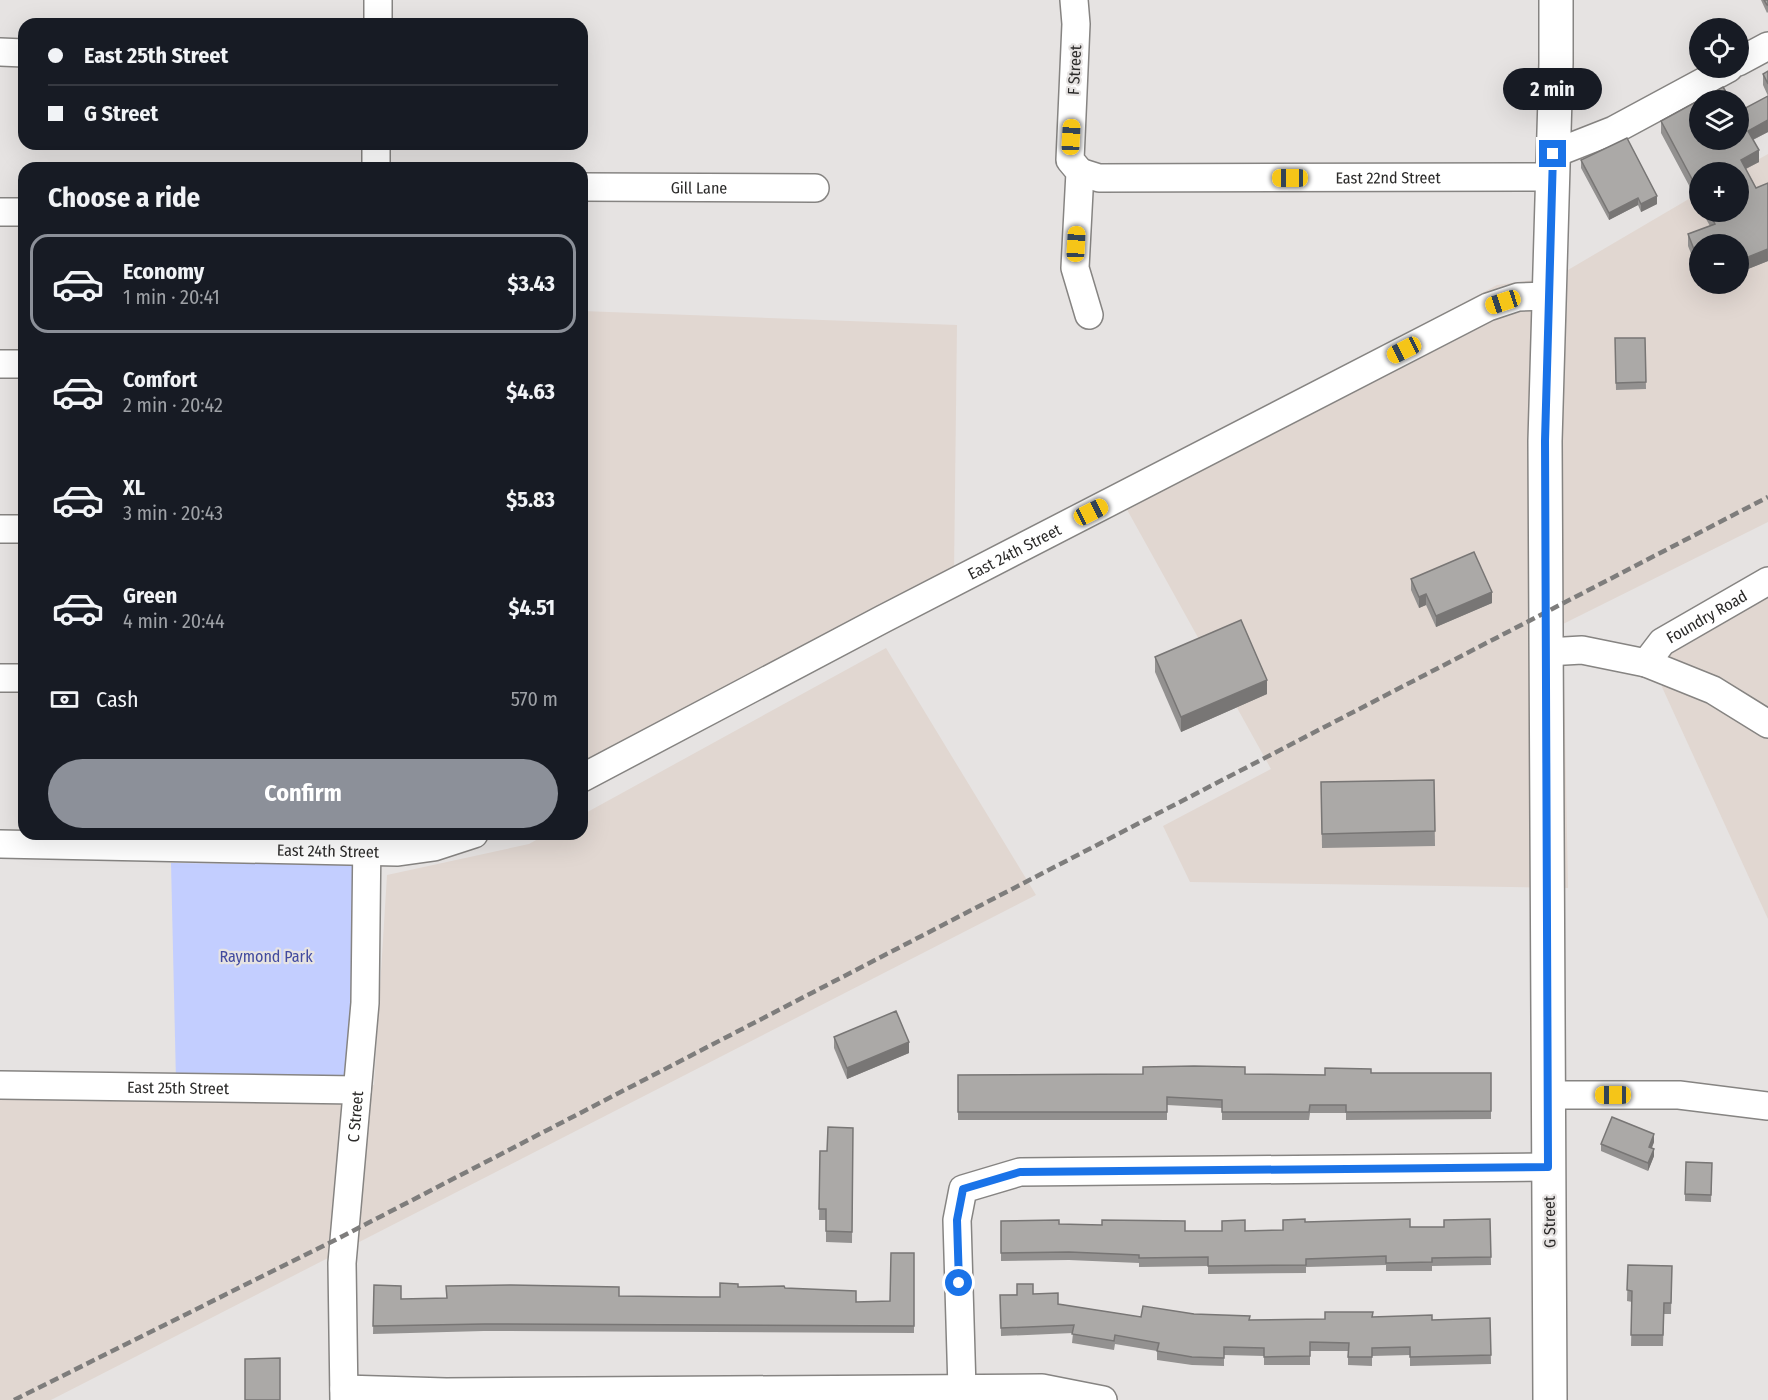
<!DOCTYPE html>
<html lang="en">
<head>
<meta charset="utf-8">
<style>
  :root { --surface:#171b24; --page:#242831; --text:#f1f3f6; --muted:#9ea1a6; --line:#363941; --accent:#8c9099 }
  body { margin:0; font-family:"Fira Sans Condensed",sans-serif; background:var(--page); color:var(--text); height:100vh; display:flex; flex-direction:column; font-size:22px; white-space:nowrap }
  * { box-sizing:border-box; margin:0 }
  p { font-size:20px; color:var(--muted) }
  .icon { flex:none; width:33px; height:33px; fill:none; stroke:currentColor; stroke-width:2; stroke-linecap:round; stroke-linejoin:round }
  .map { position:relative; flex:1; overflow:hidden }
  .details { position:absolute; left:18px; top:162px; width:570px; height:678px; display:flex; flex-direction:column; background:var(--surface); border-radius:18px; box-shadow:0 6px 24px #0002 }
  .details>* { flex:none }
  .guide { position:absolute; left:18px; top:18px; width:570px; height:132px; border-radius:18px; box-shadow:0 6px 24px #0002; display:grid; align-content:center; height:132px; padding:0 30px; background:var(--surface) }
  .buttons { position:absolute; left:1689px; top:18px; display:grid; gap:12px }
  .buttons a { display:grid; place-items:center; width:60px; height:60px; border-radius:50%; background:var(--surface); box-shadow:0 6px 24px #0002; font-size:30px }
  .end { position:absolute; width:27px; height:27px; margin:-14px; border:8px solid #1a73e8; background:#fff; box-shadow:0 0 0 3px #fff }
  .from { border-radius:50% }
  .bubble { position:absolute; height:42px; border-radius:21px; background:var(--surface); box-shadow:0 6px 24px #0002; font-size:20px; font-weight:700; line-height:42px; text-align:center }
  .car { position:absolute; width:18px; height:36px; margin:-18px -9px; border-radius:8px; box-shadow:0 0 4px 2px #0007; background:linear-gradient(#f5c518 24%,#345 0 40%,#f5c518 0 76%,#345 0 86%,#f5c518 0) }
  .guide b { display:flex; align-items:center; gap:21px; height:57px; font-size:22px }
  .guide b+b { border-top:2px solid var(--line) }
  .guide i { width:15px; height:15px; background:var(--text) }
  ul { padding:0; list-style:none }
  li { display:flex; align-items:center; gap:18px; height:99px; margin:0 12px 9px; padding:0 18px; border:3px solid transparent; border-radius:18px }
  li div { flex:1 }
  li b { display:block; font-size:22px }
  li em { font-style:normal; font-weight:700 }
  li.on { border-color:var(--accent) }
  li>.icon { width:54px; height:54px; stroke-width:1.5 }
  h2 { padding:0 30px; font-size:27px; line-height:72px }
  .pay { display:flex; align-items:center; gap:15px; height:66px; padding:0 30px; font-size:22px }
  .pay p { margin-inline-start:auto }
  .cta { display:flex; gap:12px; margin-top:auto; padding:12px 30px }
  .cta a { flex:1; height:69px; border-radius:36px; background:var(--accent); color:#fff; font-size:24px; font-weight:700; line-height:69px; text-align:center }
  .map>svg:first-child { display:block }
  .built { fill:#e1d7d1; fill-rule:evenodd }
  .green { fill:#c3ceff }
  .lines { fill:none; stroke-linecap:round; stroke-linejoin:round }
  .minor-casing { stroke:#868482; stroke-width:30 }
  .major-casing { stroke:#868482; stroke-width:36 }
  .minor { stroke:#fff; stroke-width:27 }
  .major { stroke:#fff; stroke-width:33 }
  .rail { stroke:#7e7d7c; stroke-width:4.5; stroke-dasharray:9 4.5; stroke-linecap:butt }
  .wall { fill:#939190 }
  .shaded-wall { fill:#787675 }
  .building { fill:#aba9a7; stroke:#787675; stroke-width:1.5 }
  .route { stroke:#1a73e8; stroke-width:8 }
  .labels { text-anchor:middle; stroke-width:4.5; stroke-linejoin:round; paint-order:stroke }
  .street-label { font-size:16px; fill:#2b2a29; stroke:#e6e3e2 }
  .park-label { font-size:16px; fill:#414a9f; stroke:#e6e3e2 }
</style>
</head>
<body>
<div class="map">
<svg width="1768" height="1400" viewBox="0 0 1768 1400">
  <rect width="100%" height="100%" fill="#e6e3e2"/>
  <g class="built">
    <path d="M 1768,154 L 1768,522 L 1563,624 L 1568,888 L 1190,882 L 1163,826 L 1271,769 L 1115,488 L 1497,285 L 1556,277 L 1699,193 L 1700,212 L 1738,212 L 1738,172 L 1736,172 ZM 1700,244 L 1738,244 L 1738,284 L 1700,284 Z"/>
    <polygon points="582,311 957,325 954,575 582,766"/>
    <polygon points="1768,594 1768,919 1662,687 1667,651"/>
    <polygon points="886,648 1036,895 51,1400 0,1400 0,1078 374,1085 387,875 529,844 547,834 582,834 582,815"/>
  </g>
  <polygon class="green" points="171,863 362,865 351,1085 176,1081"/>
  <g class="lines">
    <g class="minor-casing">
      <g id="minor">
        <polyline points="1074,0 1076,24 1070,160 1080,172 1075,268 1089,315"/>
        <polyline points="378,24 378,0"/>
        <polyline points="0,52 24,53"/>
        <polyline points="1738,62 1768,46"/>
        <polyline points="1553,154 1614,130 1729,68"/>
        <polyline points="376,168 376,144"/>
        <path id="s1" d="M 1080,172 L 1099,178 L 1553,177"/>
        <path id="s2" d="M 582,187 L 815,188"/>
        <polyline points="0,212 24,212"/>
        <polyline points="0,364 24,364"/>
        <polyline points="0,529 24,529"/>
        <path id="s3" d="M 1547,652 L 1582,650 L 1646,663 L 1662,642 L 1768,581"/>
        <polyline points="1646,663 1713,690 1768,724"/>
        <polyline points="0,678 24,678"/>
        <path id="s4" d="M 582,778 L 883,619 L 1488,307 L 1518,297 L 1549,296"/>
        <path id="s5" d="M 0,844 L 398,852 L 434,847 L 474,834"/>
        <path id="s6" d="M 0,1085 L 357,1090"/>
        <polyline points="1548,1095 1679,1095 1768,1106"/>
        <polyline points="344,1389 446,1392 1042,1388 1103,1400"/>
        <polyline points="962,1389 957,1220 963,1189 1020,1172 1548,1167"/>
        <path id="s7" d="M 344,1400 L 342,1263 L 365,1003 L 367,834"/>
      </g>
    </g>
    <g class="major-casing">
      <polyline id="major" points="1550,1400 1545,441 1556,63 1556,0"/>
    </g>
    <use href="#minor" class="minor"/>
    <use href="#major" class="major"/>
    <polyline class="rail" points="14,1400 343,1236 1768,497"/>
  </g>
  <g class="wall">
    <polygon points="1761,0 1768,0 1768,12 1767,13"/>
    <polygon points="1768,71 1768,132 1753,140 1759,150 1759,162 1746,169 1756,188 1768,183 1768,261 1738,273 1738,244 1700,244 1700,276 1688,246 1688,234 1710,226 1702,212 1738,212 1738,172 1700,172 1700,206 1661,133 1661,121 1723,87 1731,100 1700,100 1700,140 1738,140 1738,112 1768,96 1763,85 1763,74"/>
    <polygon points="1581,160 1657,204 1641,212 1638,205 1609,220 1581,168"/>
    <polygon points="1615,338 1645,338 1646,389 1616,390"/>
    <polygon points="1411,579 1492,603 1436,627 1426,605 1419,608 1411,590"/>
    <polygon points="1155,657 1267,694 1181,732 1155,672"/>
    <polygon points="1434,780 1435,846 1322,848 1321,782"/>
    <polygon points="834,1037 909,1053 847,1079 834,1048"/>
    <polygon points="1371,1073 1491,1073 1491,1119 1346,1120 1346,1113 1310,1113 1309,1120 1222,1120 1222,1108 1167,1105 1167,1120 958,1120 958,1075 1245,1074 1325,1075"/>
    <polygon points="853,1128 852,1243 826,1242 826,1220 819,1220 820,1151 827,1151"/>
    <polygon points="1654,1142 1652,1148 1654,1156 1648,1171 1601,1151 1601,1144"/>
    <polygon points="1712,1163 1711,1202 1685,1201 1685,1194"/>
    <polygon points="1490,1219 1491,1265 1432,1266 1432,1271 1386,1271 1386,1265 1306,1267 1306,1273 1208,1274 1208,1266 1139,1267 1139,1263 1069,1260 1001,1261 1001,1221 1185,1231 1245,1231 1283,1230 1305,1222 1410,1227 1444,1227"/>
    <polygon points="914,1253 914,1333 484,1331 373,1334 374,1285 401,1299 619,1296 700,1297 720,1297 738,1287 785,1288 856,1302 890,1301"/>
    <polygon points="1628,1265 1672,1266 1671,1314 1664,1314 1663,1346 1631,1346 1632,1302 1627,1301"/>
    <polygon points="1033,1294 1058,1304 1141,1317 1194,1314 1249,1320 1325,1319 1372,1317 1432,1320 1490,1318 1491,1364 1410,1366 1410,1355 1372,1356 1372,1366 1348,1365 1348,1351 1310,1351 1310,1365 1264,1365 1264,1356 1224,1355 1224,1366 1192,1365 1157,1360 1157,1351 1115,1344 1114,1350 1072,1343 1073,1333 1001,1336 1000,1295"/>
  </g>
  <g class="shaded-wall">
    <polygon points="1768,120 1768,132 1748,142 1748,131"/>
    <polygon points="1759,150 1759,162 1741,171 1741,160"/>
    <polygon points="1657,196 1657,204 1641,212 1641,204"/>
    <polygon points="1638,198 1638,205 1609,220 1609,213"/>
    <polygon points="1768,249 1768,261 1738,273 1738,261"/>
    <polygon points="1492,592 1492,603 1436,627 1436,616"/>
    <polygon points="1426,594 1426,605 1419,608 1419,597"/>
    <polygon points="1267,680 1267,694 1181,732 1181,717"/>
    <polygon points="909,1042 909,1053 847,1079 847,1068"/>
    <polygon points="1654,1134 1654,1142 1649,1154 1649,1147"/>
    <polygon points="1654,1149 1654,1156 1648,1171 1648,1163"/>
  </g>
  <g class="building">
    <polygon points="1764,0 1768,0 1768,5 1767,5"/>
    <polygon points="1768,71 1768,84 1763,74"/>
    <polygon points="1723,87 1731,100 1700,100 1700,140 1738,140 1738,112 1768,96 1768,120 1748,131 1759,150 1741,160 1756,188 1768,183 1768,249 1738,261 1738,244 1700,244 1700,265 1688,234 1715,224 1709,212 1738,212 1738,172 1700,172 1700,194 1661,121"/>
    <polygon points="1627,138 1657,196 1641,204 1638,198 1609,213 1581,160"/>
    <polygon points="1615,338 1645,338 1646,382 1616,383"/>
    <polygon points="1474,552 1492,592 1436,616 1426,594 1419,597 1411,579"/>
    <polygon points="1241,620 1267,680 1181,717 1155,657"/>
    <polygon points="1434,780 1435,831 1322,834 1321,782"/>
    <polygon points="896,1011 909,1042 847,1068 834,1037"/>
    <polygon points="1194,1066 1245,1067 1245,1074 1325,1075 1325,1068 1371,1069 1371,1073 1491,1073 1491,1111 1346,1112 1346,1105 1310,1105 1309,1112 1222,1112 1222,1100 1167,1097 1167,1112 958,1112 958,1075 1143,1074 1143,1067"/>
    <polygon points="1612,1117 1654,1134 1649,1147 1654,1149 1648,1163 1601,1144"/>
    <polygon points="828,1127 853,1128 852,1232 826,1231 826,1209 819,1209 820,1151 827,1151"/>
    <polygon points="1686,1162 1712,1163 1711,1195 1685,1194"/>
    <polygon points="1305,1219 1305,1222 1410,1219 1410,1227 1444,1227 1444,1220 1490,1219 1491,1257 1432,1258 1432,1262 1386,1263 1386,1256 1306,1259 1306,1265 1208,1266 1208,1257 1139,1258 1139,1255 1069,1252 1001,1253 1001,1221 1059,1220 1059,1224 1102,1225 1102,1220 1185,1221 1185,1231 1222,1231 1222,1221 1245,1220 1245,1231 1283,1230 1283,1220"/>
    <polygon points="891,1253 914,1253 914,1326 484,1324 373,1326 374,1285 401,1286 401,1299 447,1298 446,1286 511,1285 619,1287 619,1296 700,1297 720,1297 720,1283 738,1284 738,1287 784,1286 785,1288 856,1291 856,1302 890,1301"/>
    <polygon points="1628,1265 1672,1266 1671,1303 1664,1303 1663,1335 1631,1335 1632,1291 1627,1290"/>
    <polygon points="1017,1284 1033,1284 1033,1294 1058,1293 1058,1304 1141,1317 1143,1306 1194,1314 1250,1316 1249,1320 1325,1319 1325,1312 1373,1312 1372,1317 1432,1315 1432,1320 1490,1318 1491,1355 1410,1357 1410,1347 1372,1348 1372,1357 1348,1357 1349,1343 1310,1342 1310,1356 1264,1357 1264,1348 1224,1347 1224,1358 1192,1357 1157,1351 1159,1343 1115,1335 1114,1341 1072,1334 1074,1325 1001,1328 1000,1295 1017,1295"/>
    <polygon points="280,1358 280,1400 245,1400 245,1359"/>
  </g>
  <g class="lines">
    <polyline class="route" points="959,1283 957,1220 963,1189 1020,1172 1548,1167 1545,441 1553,154"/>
  </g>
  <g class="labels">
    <g class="street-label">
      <text transform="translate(1074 70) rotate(-87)" y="6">F Street</text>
      <text dy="6" stroke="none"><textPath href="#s1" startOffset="309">East 22nd Street</textPath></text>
      <text dy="6" stroke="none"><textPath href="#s2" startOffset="117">Gill Lane</textPath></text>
      <text dy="6" stroke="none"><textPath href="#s4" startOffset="488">East 24th Street</textPath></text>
      <text dy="6" stroke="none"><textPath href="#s3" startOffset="178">Foundry Road</textPath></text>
      <text dy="6" stroke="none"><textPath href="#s5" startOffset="328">East 24th Street</textPath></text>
      <text dy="6" stroke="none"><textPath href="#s6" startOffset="178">East 25th Street</textPath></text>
      <text dy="6" stroke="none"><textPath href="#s7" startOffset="284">C Street</textPath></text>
      <text transform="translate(1549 1222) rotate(-91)" y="6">G Street</text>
    </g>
    <g class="park-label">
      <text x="266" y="962">Raymond Park</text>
    </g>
  </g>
</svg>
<div class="buttons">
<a><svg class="icon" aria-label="locate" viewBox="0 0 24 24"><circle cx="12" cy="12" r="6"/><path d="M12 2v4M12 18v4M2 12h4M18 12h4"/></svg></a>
<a><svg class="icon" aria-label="layers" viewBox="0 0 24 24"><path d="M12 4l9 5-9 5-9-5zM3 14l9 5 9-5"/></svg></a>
<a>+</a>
<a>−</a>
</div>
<i class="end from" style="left:959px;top:1283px"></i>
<i class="end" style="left:1553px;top:154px"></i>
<div class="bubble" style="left:1503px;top:68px;width:99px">2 min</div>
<i class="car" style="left:1071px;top:137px;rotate:3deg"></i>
<i class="car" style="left:1290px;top:178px;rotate:270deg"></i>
<i class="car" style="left:1076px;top:244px;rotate:3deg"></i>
<i class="car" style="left:1503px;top:302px;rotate:252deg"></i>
<i class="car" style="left:1404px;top:350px;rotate:243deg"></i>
<i class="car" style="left:1091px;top:512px;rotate:63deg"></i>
<i class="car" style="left:1613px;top:1095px;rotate:270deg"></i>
<div class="guide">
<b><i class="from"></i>East 25th Street</b>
<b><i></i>G Street</b>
</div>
<section class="details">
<h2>Choose a ride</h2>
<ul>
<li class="on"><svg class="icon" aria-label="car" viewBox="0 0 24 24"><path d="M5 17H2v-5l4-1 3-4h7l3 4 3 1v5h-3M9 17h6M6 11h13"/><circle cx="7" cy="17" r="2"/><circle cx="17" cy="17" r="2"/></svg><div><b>Economy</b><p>1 min · 20:41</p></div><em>$3.43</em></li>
<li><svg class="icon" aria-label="car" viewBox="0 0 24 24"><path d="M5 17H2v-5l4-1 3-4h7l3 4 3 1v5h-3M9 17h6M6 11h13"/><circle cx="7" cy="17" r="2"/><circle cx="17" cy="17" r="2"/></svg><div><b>Comfort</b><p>2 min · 20:42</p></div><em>$4.63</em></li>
<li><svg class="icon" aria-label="car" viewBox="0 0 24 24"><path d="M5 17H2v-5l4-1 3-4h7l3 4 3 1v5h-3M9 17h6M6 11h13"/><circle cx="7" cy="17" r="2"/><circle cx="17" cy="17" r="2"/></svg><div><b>XL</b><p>3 min · 20:43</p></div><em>$5.83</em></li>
<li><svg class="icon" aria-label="car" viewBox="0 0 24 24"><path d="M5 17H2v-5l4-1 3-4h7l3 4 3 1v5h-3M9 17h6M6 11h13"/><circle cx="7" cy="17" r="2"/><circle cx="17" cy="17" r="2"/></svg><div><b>Green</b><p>4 min · 20:44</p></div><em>$4.51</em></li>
</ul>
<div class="pay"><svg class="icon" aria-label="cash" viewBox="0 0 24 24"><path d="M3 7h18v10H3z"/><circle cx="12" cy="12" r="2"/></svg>Cash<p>570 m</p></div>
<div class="cta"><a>Confirm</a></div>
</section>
</div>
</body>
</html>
